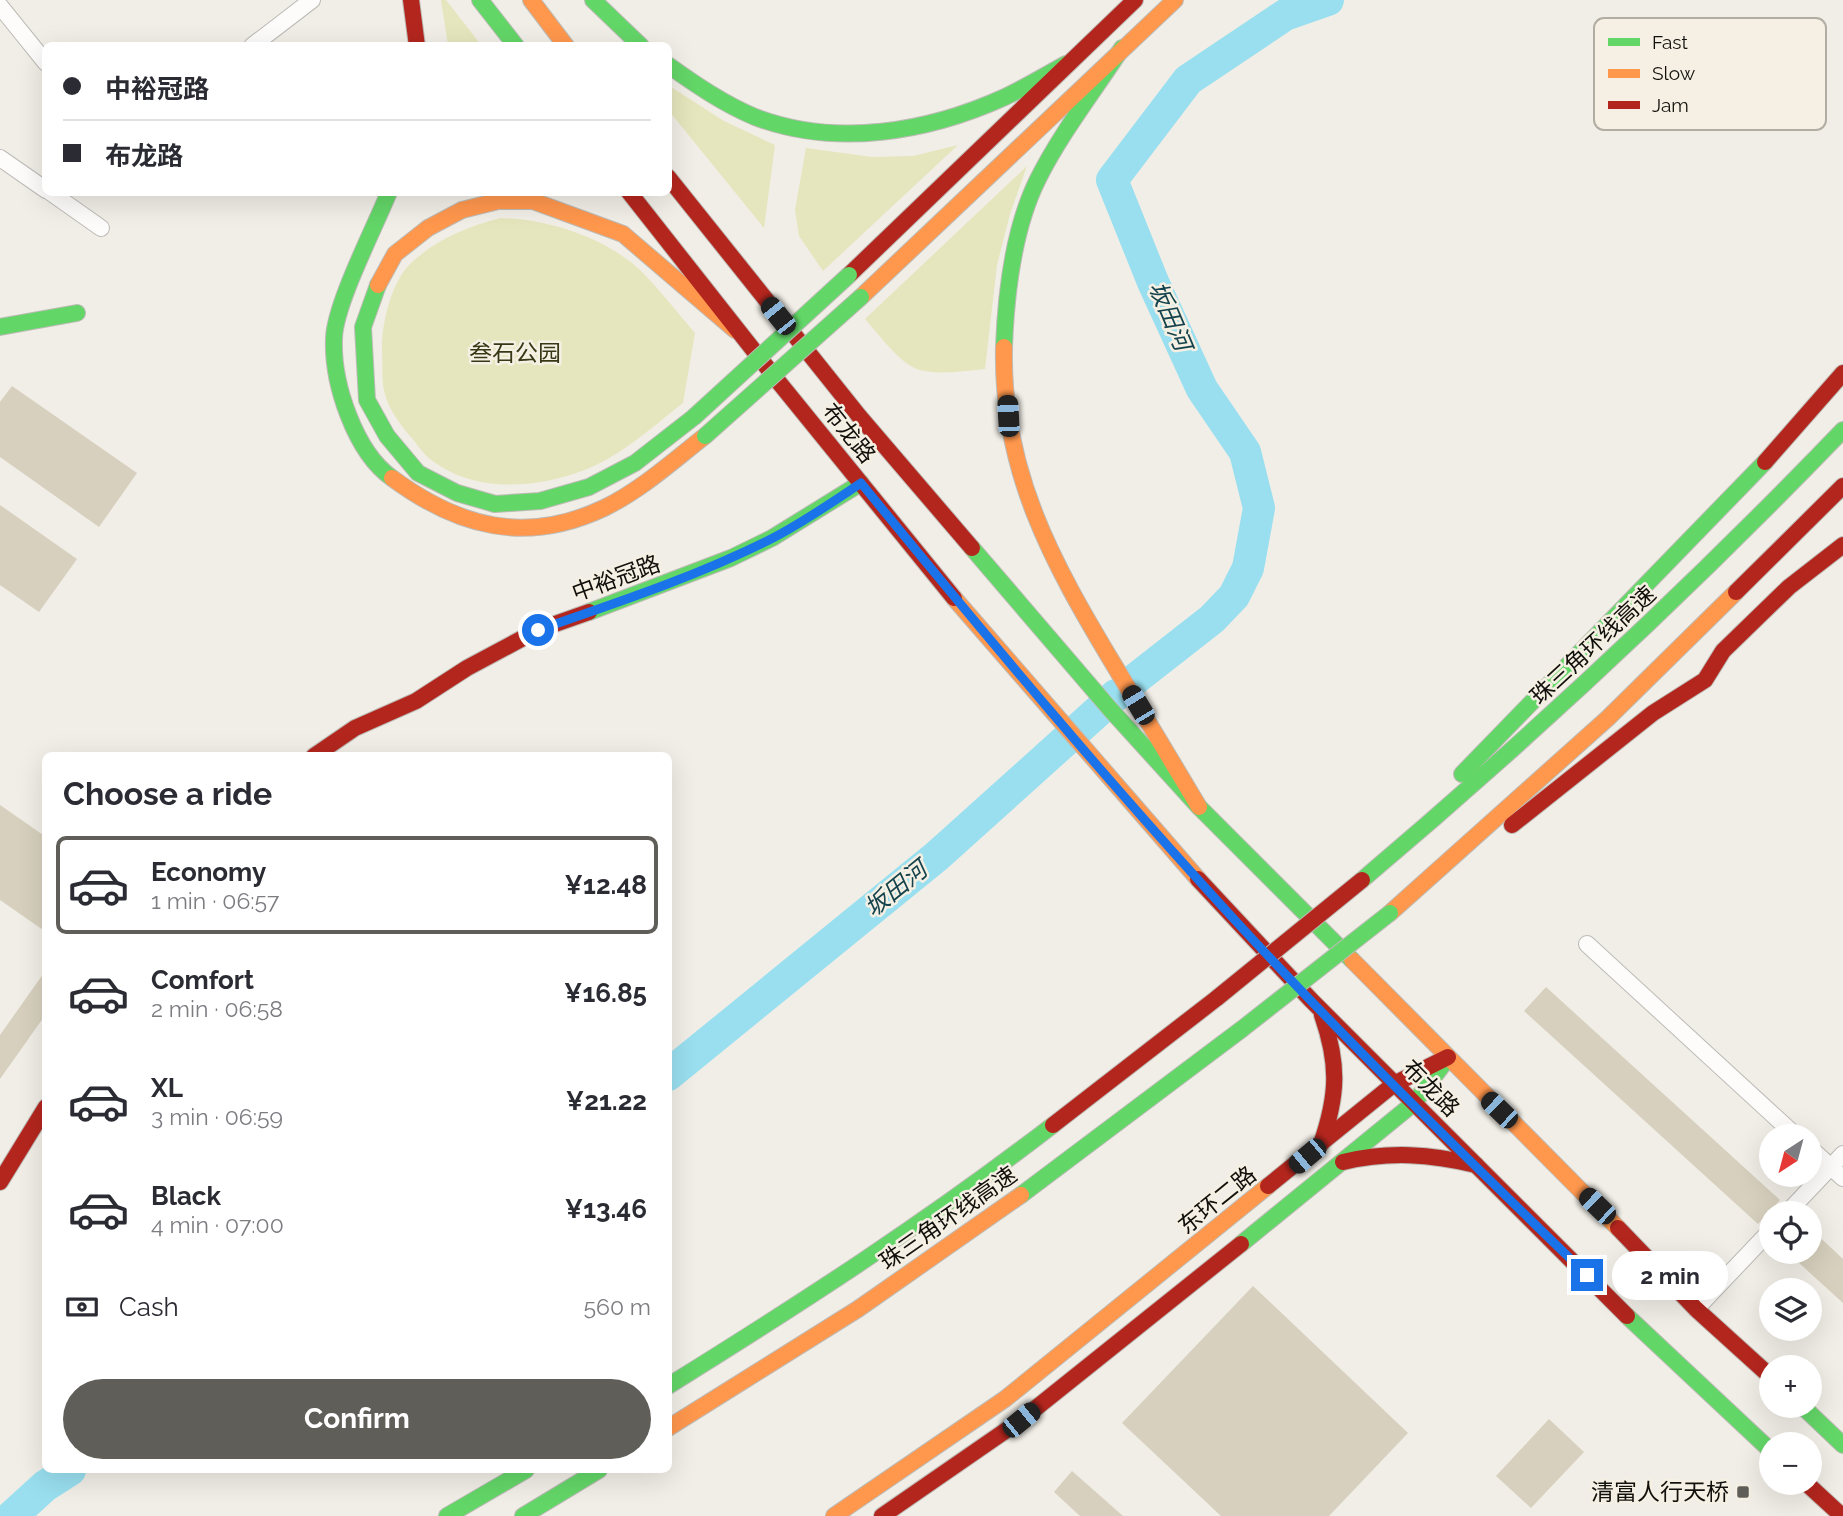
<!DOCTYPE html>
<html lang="en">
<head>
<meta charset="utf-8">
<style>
  :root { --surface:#fff; --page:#f7f7f7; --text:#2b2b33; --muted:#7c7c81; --line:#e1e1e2; --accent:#605e59 }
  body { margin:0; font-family:Raleway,"Noto Sans SC",sans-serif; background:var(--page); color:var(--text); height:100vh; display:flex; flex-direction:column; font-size:26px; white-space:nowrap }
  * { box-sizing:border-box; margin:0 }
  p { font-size:23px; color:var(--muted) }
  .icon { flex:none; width:38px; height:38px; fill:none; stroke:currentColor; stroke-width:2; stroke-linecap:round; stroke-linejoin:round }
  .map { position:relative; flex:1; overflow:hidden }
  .drawer { position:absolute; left:42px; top:752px; width:630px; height:721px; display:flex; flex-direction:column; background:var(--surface); border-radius:10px; box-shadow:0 7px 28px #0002 }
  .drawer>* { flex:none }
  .top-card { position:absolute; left:42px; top:42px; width:630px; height:154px; border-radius:10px; box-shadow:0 7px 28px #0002; display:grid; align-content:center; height:154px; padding:0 21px; background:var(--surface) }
  .needle { width:46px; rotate:216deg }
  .tools { position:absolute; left:1759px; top:1124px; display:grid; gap:14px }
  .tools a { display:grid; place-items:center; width:63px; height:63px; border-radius:50%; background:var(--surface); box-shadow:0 7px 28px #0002; font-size:35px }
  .end { position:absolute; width:32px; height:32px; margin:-16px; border:9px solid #1a73e8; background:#fff; box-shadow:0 0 0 4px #fff }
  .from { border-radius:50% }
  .bubble { position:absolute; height:49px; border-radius:24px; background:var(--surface); box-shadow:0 7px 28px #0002; font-size:23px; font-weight:700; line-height:49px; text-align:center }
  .car { position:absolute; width:21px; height:42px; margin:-21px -10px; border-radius:9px; box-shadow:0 0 5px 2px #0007; background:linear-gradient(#222 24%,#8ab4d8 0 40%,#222 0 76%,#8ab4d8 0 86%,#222 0) }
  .top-card b { display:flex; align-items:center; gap:24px; height:66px; font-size:26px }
  .top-card b+b { border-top:2px solid var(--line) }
  .top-card i { width:18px; height:18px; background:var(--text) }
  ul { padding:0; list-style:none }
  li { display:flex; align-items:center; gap:21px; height:98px; margin:0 14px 10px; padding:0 7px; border:4px solid transparent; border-radius:10px }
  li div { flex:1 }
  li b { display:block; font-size:26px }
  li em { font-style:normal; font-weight:700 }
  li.active { border-color:var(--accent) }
  li>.icon { width:63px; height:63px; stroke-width:1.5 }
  h2 { padding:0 21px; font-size:32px; line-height:84px }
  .pay { display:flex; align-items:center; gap:18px; height:77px; padding:0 21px; font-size:26px }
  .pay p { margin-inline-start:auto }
  .primary-button { display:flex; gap:14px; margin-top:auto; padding:14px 21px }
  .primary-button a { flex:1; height:80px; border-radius:42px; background:var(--accent); color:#fff; font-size:28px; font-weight:700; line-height:80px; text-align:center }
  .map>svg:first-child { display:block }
  .green { fill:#e5e6bd }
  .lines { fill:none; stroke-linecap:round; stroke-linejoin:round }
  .river { stroke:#99dfef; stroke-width:32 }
  .building { fill:#d7d0be }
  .street-casing { stroke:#bdbbb6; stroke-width:18 }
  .fast-casing { stroke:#bdbbb6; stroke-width:18 }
  .slow-casing { stroke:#bdbbb6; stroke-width:18 }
  .jam-casing { stroke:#bdbbb6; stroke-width:18 }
  .street { stroke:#fdfcfb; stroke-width:16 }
  .fast { stroke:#63d668; stroke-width:16 }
  .slow { stroke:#ff974d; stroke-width:16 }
  .jam { stroke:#b3261e; stroke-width:16 }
  .fast-bridge-casing { stroke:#bdbbb6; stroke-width:18; stroke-linecap:butt }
  .jam-bridge-casing { stroke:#bdbbb6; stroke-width:18; stroke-linecap:butt }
  .fast-bridge { stroke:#63d668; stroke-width:16 }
  .jam-bridge { stroke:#b3261e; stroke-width:16 }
  .route { stroke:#1a73e8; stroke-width:9 }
  .poi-dot { fill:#605e59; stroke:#f5f0e3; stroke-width:2.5 }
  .labels { text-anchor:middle; stroke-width:5; stroke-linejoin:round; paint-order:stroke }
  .park-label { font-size:23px; fill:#373816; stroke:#f5f0e3 }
  .street-label { font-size:23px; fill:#12100c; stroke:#f5f0e3 }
  .poi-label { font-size:23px; fill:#12100c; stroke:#f5f0e3; text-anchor:end }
  .water-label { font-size:24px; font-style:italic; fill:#14434d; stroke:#f5f0e3 }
  .key { fill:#f5f0e3; stroke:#b1ada2; stroke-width:2 }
  .key-label { font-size:19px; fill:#12100c }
</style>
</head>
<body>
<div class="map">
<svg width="1843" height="1516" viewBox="0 0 1843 1516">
  <rect width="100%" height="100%" fill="#f1eee7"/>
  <g class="green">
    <polygon points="441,0 446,0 481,45 448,45"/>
    <polygon points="668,85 724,121 775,145 764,228 669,111"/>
    <polygon points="958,145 823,271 799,236 795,210 806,148 872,157 913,156"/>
    <path d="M 1027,166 L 1010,214 L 997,265 L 985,369 C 910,377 913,375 865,319 Z"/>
    <path d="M 500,218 C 548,219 605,237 641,271 C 660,290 677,312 695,333 L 683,403 C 651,428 620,457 582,471 C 532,489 474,493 430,459 C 422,453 416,442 409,435 C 400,424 388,408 385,394 C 381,381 383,365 382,352 C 381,325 391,282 411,263 C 437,239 467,227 500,218 Z"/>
  </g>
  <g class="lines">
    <g class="river">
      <polyline points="1134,680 1212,619 1234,596 1248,568 1259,508 1245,452 1202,389 1153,282 1112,180 1188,80 1285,15 1328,0"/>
      <polyline points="668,1075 937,856 1116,695"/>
      <polyline points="12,1516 45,1486 70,1470"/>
    </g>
  </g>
  <g class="building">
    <polygon points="12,386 137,473 99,527 0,457 0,402"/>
    <polygon points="0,505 77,559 39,612 0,585"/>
    <polygon points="0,805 46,837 46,932 0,900"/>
    <polygon points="46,970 46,1014 0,1079 0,1035"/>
    <polygon points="1546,987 1780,1200 1758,1224 1524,1011"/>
    <polygon points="1810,1228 1843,1259 1843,1303 1786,1251 1810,1251"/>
    <polygon points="1253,1286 1408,1433 1329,1516 1221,1516 1122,1423"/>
    <polygon points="1549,1419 1584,1452 1531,1508 1496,1476"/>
    <polygon points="1072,1471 1123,1516 1080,1516 1054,1492"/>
  </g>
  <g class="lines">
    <g class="street-casing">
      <g id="street">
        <polyline points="0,6 46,63"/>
        <polyline points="252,46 312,0"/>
        <polyline points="0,158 46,190"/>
        <polyline points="50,192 101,228"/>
        <polyline points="1587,944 1796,1136"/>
        <polyline points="1810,1148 1843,1178"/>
        <polyline points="1787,1213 1843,1154"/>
        <polyline points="1696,1309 1771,1230"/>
      </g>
    </g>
    <g class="fast-casing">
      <g id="fast">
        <polyline points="480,0 516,46"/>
        <polyline points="593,0 641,46"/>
        <path d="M 668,65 C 696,85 724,104 755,117 C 836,148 928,132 1005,97 C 1026,87 1046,75 1066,64"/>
        <path d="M 389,192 C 375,227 335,304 334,338 C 332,383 355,452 392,478"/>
        <polyline points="378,285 363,327 367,400 387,436 418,473 457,493 495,504 540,501 589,487 635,463 694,417"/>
        <polyline points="0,327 77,313"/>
        <path d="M 1004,347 C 1006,292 1013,229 1038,179 C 1061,133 1094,91 1122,48"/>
        <polyline points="972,548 1110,709 1199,807 1352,960"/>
        <polyline points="589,612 731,558 772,538 861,483"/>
        <polyline points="1462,774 1765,462"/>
        <path d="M 1362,880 C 1530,738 1690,589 1843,430"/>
        <polyline points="1021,1195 1242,1029"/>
        <polyline points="1241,1244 1414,1103 1445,1062"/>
        <polyline points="1627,1316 1771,1451"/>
        <path d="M 668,1386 C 800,1304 930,1220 1053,1125"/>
        <polyline points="1801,1405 1843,1445"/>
        <polyline points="447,1516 526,1470"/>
        <polyline points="523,1516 599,1470"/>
      </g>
    </g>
    <g class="slow-casing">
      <g id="slow">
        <polyline points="531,0 566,46"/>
        <polyline points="378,285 395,254 428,228 462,210 498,201 533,201 623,234 735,330"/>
        <polyline points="861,297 1175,0"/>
        <path d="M 1004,347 C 1001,470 1052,562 1114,665 C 1142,712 1171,760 1199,807"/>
        <path d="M 392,478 C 458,527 526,545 604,508 C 641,490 673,461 705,436"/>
        <polyline points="954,598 1198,879"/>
        <polyline points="1390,913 1608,718 1736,592"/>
        <polyline points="1352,960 1618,1228"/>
        <polyline points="668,1428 858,1309 1021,1195"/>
        <polyline points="834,1516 1005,1399 1268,1186"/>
      </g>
    </g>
    <g class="jam-casing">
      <g id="jam">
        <polyline points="411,0 417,46"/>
        <polyline points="668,177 859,416 972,548"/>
        <polyline points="629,192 777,380 954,598"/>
        <polyline points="849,275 1135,0"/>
        <polyline points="1765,462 1843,373"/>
        <polyline points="1736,592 1843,486"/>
        <polyline points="314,756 355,728 416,701 467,668 538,630 589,612"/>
        <polyline points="1512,825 1653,713 1705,680 1723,651 1789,587 1843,545"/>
        <polyline points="1198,879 1311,1000 1627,1316"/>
        <polyline points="1053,1125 1217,998"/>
        <path d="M 1321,1144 C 1338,1095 1339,1064 1322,1015"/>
        <path d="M 1343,1162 C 1389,1151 1431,1154 1476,1165"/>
        <polyline points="0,1182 46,1107"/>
        <polyline points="1268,1186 1394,1084 1448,1057"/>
        <polyline points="1618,1228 1696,1309 1771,1377"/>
        <polyline points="1805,1482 1842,1516"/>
        <polyline points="882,1516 1021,1420 1241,1244"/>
      </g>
    </g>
    <use href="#street" class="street"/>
    <use href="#fast" class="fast"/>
    <use href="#slow" class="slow"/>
    <use href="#jam" class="jam"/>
    <g class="fast-bridge-casing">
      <g id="fast-bridge">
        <polyline points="694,417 849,275"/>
        <polyline points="705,436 861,297"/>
        <polyline points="1242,1029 1390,913"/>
      </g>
    </g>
    <g class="jam-bridge-casing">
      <polyline id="jam-bridge" points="1217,998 1362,880"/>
    </g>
    <use href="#fast-bridge" class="fast-bridge"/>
    <use href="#jam-bridge" class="jam-bridge"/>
  </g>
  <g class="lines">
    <path class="route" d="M 538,630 C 616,603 695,577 769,540 C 801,524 831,503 861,483 C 985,635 1111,786 1244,930 C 1354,1049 1471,1162 1587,1275"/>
  </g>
  <rect class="poi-dot" x="1736" y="1485" width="14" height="14" rx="3.5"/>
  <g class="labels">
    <g class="park-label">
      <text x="515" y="361">叁石公园</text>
    </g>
    <g class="street-label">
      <text transform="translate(849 433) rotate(51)" y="8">布龙路</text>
      <text transform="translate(616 578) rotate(-20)" y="8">中裕冠路</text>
      <text transform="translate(1593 645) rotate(-43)" y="8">珠三角环线高速</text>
      <text transform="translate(1431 1088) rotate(45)" y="8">布龙路</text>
      <text transform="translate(1217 1200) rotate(-39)" y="8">东环二路</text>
      <text transform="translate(948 1218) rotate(-35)" y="8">珠三角环线高速</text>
    </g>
    <g class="poi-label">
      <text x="1729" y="1500">清富人行天桥</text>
    </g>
    <g class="water-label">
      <text transform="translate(1170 316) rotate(67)" y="8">坂田河</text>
      <text transform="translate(896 889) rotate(-39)" y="8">坂田河</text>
    </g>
  </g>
  <rect x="1594" y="18" width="232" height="112" rx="10" class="key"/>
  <rect x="1608" y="38" width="32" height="8" fill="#63d668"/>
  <rect x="1608" y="69" width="32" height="9" fill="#ff974d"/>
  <rect x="1608" y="101" width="32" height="8" fill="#b3261e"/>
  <g class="key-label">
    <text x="1652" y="49">Fast</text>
    <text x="1652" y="80">Slow</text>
    <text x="1652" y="112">Jam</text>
  </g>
</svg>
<div class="tools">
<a><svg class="needle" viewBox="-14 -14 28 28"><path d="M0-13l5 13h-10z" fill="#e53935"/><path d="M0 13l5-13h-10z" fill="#7c7c81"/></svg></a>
<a><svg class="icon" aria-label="locate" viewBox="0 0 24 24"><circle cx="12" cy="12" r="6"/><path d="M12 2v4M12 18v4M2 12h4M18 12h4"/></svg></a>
<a><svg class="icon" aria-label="layers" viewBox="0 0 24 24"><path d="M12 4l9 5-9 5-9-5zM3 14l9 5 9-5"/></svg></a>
<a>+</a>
<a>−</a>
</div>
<i class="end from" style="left:538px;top:630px"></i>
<i class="end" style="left:1587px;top:1275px"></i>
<div class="bubble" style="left:1612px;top:1251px;width:116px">2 min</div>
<i class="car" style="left:778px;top:316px;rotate:321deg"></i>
<i class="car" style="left:1008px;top:416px;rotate:357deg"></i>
<i class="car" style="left:1138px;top:705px;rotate:329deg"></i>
<i class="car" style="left:1499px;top:1110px;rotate:314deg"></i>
<i class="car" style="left:1307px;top:1156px;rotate:230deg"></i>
<i class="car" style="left:1597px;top:1206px;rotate:314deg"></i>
<i class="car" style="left:1021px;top:1420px;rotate:51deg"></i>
<div class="top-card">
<b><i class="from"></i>中裕冠路</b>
<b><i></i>布龙路</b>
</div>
<section class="drawer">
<h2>Choose a ride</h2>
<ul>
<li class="active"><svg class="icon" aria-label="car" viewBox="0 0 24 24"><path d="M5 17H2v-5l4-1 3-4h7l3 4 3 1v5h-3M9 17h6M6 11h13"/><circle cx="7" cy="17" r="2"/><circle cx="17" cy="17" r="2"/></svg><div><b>Economy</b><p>1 min · 06:57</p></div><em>¥12.48</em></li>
<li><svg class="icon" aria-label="car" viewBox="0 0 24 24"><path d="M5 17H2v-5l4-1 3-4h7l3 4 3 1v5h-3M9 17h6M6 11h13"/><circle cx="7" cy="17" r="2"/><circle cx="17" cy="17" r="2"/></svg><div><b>Comfort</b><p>2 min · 06:58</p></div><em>¥16.85</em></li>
<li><svg class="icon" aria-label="car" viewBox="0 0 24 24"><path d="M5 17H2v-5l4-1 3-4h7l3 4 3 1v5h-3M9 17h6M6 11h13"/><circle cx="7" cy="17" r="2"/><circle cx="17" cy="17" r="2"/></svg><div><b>XL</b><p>3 min · 06:59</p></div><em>¥21.22</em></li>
<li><svg class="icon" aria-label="car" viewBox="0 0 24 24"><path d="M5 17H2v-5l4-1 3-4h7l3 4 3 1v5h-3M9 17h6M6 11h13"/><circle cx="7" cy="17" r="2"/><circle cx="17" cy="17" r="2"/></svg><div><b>Black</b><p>4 min · 07:00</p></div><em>¥13.46</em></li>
</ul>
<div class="pay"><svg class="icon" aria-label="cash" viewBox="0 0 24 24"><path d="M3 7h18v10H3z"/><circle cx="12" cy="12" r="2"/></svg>Cash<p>560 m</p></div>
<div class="primary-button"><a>Confirm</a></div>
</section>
</div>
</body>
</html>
